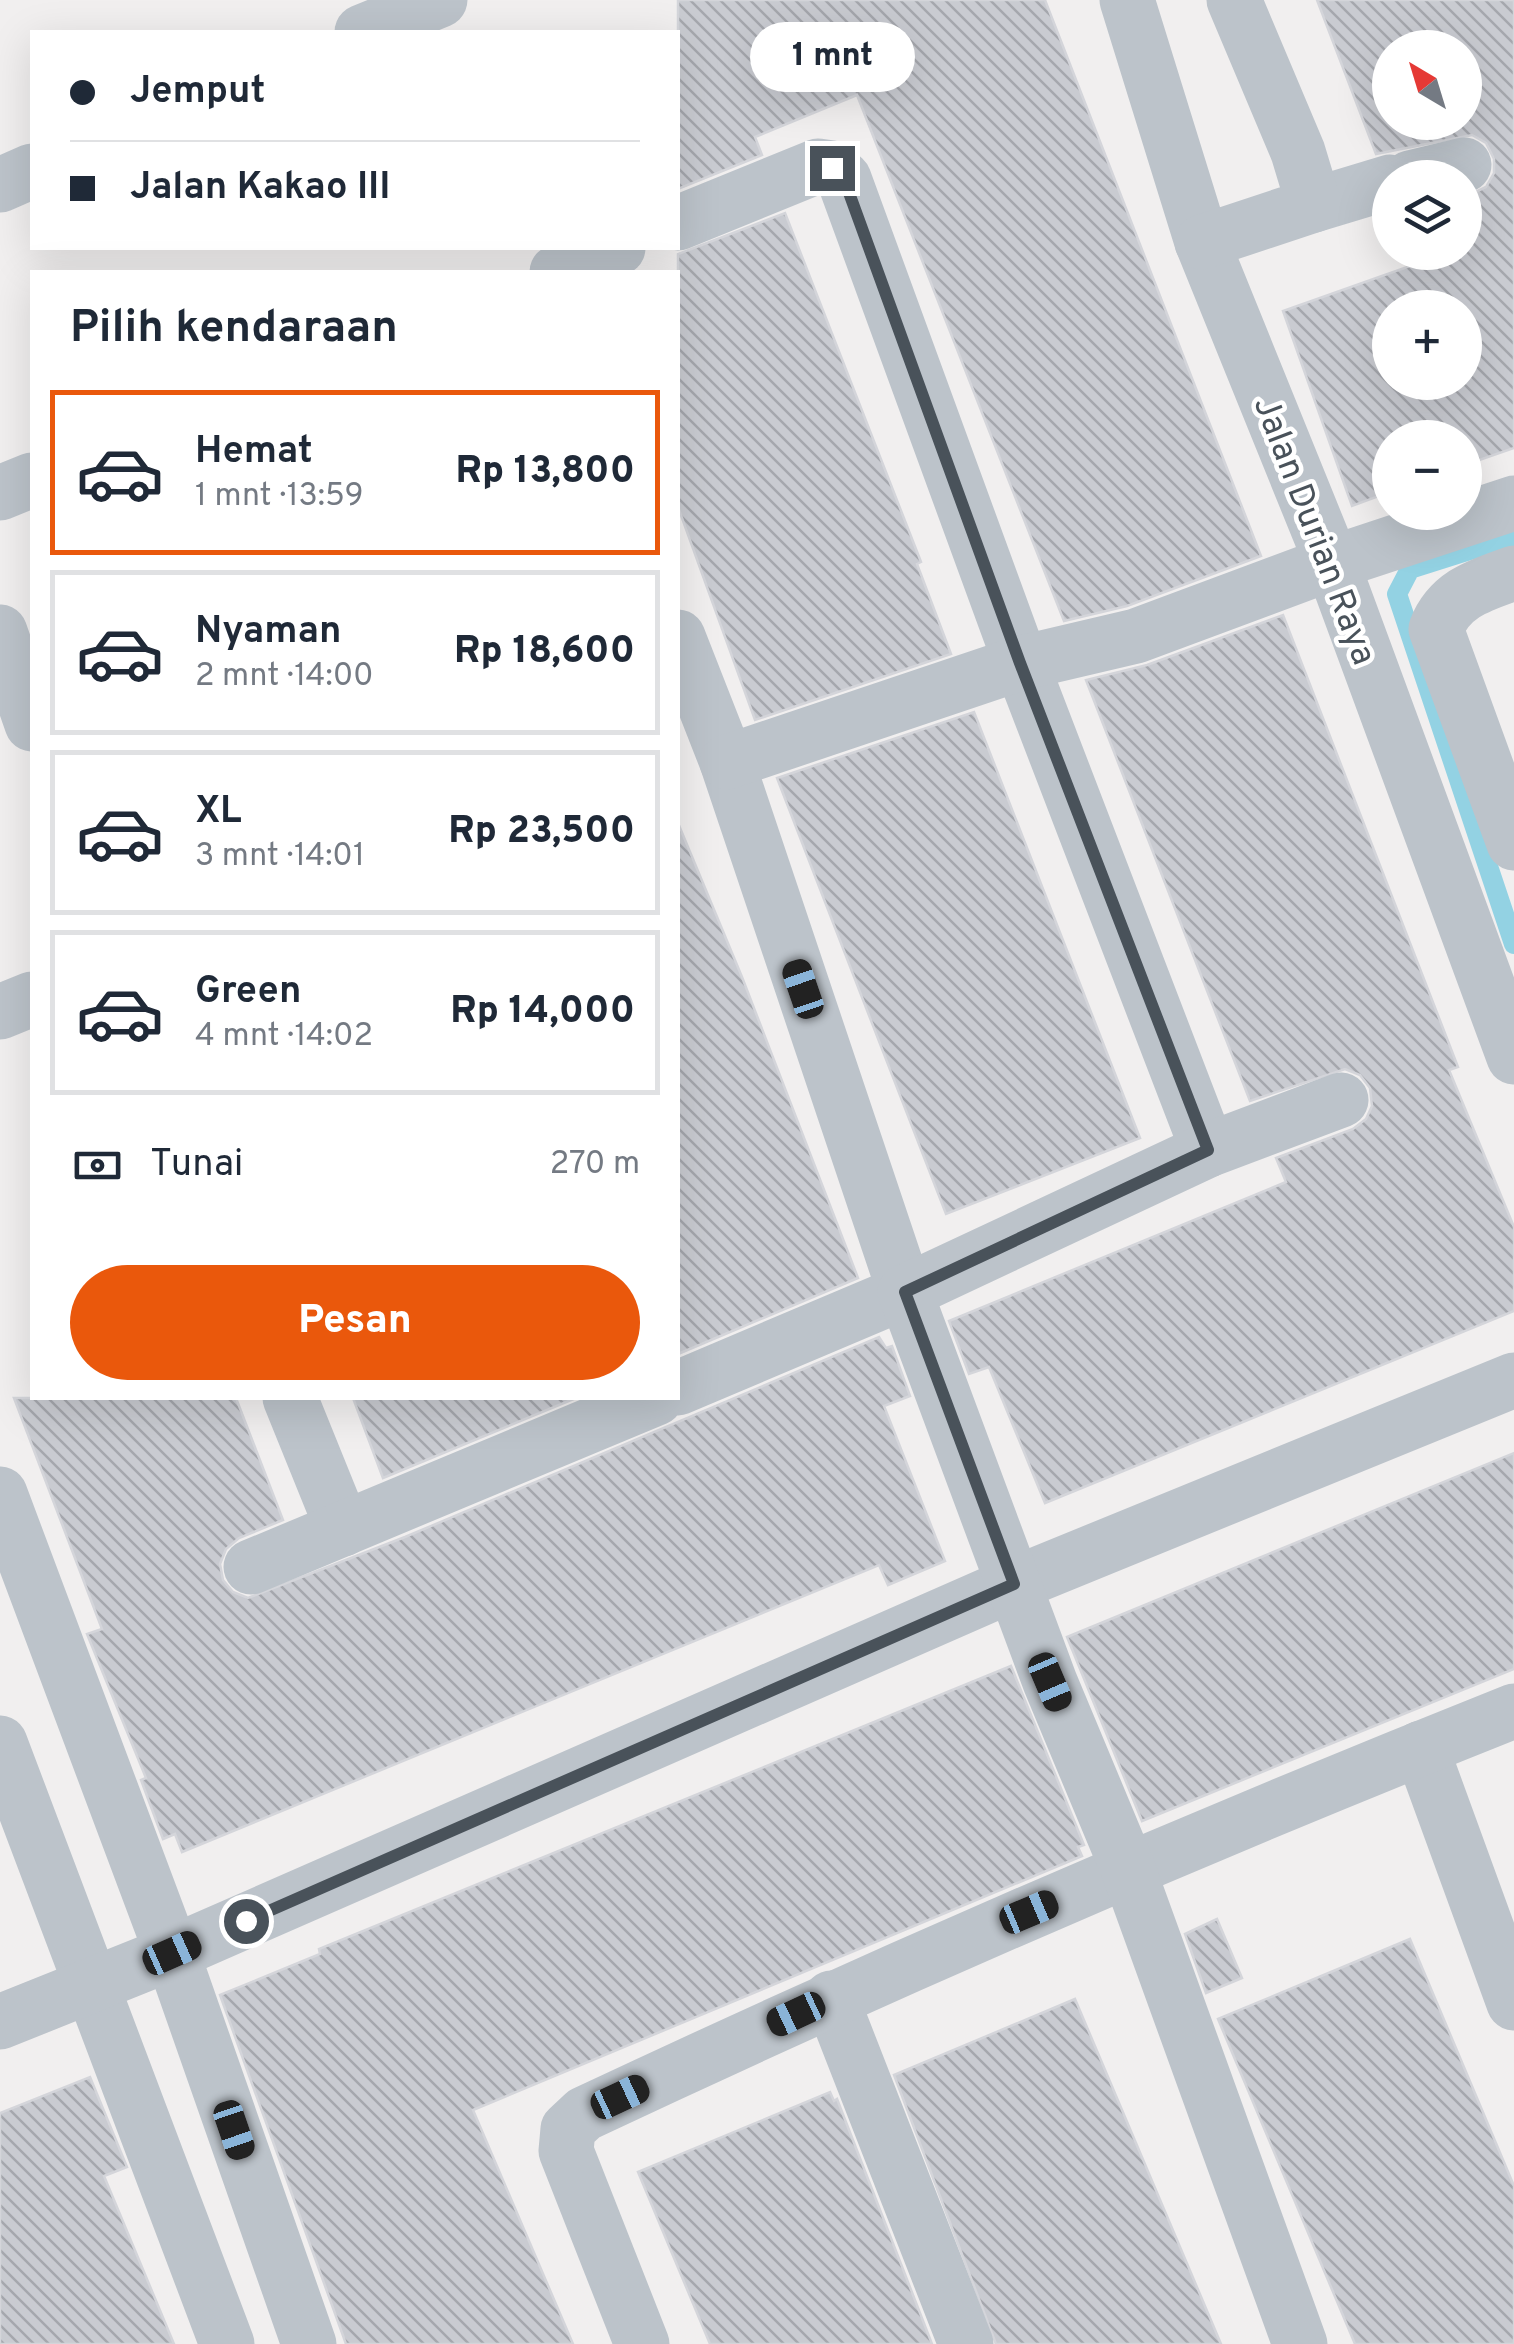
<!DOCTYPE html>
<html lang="id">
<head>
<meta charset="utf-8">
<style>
  :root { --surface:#fff; --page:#f2f2f3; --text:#1f2937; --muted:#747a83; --line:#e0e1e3; --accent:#ea580c }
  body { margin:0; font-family:Overpass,sans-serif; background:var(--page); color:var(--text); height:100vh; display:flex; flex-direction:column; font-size:38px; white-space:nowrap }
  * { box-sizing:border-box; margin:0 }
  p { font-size:32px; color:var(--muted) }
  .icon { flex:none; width:55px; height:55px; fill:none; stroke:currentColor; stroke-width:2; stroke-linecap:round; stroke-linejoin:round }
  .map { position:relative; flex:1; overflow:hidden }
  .details { position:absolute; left:30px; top:270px; width:650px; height:1130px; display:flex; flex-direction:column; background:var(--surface); border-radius:0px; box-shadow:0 10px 40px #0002 }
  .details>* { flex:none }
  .banner { position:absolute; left:30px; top:30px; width:650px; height:220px; border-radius:0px; box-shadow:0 10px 40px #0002; display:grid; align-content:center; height:220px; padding:0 40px; background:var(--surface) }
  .needle { width:65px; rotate:322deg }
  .controls { position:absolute; left:1372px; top:30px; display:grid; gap:20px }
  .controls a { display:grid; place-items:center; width:110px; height:110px; border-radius:50%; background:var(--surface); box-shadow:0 10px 40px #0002; font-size:50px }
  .end { position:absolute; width:45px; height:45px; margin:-22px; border:12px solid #49525a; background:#fff; box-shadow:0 0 0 5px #fff }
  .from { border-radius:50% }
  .bubble { position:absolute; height:70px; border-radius:35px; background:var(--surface); box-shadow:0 10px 40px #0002; font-size:32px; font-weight:800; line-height:70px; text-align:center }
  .car { position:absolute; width:30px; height:60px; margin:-30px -15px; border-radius:12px; box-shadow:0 0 8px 2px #0007; background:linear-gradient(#222 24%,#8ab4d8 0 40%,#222 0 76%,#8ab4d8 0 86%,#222 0) }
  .banner b { display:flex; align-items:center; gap:35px; height:95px; font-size:38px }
  .banner b+b { border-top:2px solid var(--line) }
  .banner i { width:25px; height:25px; background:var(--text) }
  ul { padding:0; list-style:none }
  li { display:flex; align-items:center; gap:30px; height:165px; margin:0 20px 15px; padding:0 20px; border:5px solid var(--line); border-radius:0px }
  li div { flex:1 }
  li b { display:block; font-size:38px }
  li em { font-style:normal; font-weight:800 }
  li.selected { border-color:var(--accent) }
  li>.icon { width:90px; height:90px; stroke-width:1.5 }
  h2 { padding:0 40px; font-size:45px; line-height:120px }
  .pay { display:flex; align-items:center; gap:25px; height:110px; padding:0 40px; font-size:38px }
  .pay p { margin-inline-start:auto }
  .button { display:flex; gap:20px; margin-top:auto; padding:20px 40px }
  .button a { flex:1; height:115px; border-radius:60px; background:var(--accent); color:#fff; font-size:40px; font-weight:800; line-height:115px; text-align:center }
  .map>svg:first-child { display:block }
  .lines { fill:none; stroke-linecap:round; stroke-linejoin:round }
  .stream { stroke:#93d2e3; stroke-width:20 }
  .building { fill:url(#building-back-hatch); stroke:#d4d5da; stroke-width:2.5; fill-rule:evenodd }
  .minor { stroke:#bcc3ca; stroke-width:55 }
  .route { stroke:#49525a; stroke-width:12 }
  .labels { text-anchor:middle; stroke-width:9; stroke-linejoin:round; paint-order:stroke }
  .street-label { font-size:35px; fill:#49525a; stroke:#fff }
</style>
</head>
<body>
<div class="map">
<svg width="1514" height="2344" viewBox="0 0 1514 2344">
  <defs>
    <pattern id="building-back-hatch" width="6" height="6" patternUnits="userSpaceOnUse" patternTransform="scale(2.5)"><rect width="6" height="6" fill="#c9cbd1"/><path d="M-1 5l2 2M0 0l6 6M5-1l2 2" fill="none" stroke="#a5a7ad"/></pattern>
  </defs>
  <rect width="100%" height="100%" fill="#f1efef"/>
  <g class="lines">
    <polyline class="stream" points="1514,536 1410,569 1397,594 1514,944"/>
  </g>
  <g class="building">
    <polygon points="678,0 1045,0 1261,556 1127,606 1064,621 857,95 755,137 762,155 678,189"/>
    <path d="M 1317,0 L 1514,0 L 1514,448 L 1465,465 L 1465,438 L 1390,438 L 1390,492 L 1352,506 L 1283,311 L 1413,265 L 1409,252 L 1465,252 L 1465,197 L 1486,187 L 1494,173 L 1494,159 L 1486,143 L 1472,135 L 1376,154 ZM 1390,48 L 1465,48 L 1465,122 L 1390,122 ZM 1390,308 L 1465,308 L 1465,382 L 1390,382 Z"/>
    <polygon points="785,213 921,562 917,564 951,654 755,720 678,507 678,254"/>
    <polygon points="1283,615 1458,1067 1449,1070 1514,1227 1514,1311 1045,1503 989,1367 969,1374 949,1321 1286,1182 1276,1158 1353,1129 1366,1119 1372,1106 1370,1088 1360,1075 1345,1069 1250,1101 1086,680 1147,665"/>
    <polygon points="974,712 1140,1138 946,1214 777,778"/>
    <polygon points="678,823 742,977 858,1278 678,1354"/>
    <polygon points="879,1337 886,1348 892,1346 910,1396 884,1406 945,1561 888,1585 879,1565 182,1852 175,1834 163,1839 141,1780 146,1778 87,1634 102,1629 14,1398 236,1398 283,1520 239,1538 226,1549 220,1564 223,1580 233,1592 248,1598 405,1537"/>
    <polygon points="353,1398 576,1398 383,1478"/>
    <polygon points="1514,1453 1514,1669 1142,1821 1067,1637"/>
    <polygon points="1011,1666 1084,1845 1078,1847 1082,1856 473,2110 573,2344 346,2344 220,1995 320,1954 319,1949"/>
    <polygon points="1217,1919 1242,1978 1206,1993 1185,1934"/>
    <polygon points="1410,1939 1514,2186 1514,2344 1355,2344 1218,2019"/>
    <polygon points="1075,1999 1191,2273 1221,2344 996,2344 894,2075"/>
    <polygon points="90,2077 127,2167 104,2176 174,2344 0,2344 0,2113"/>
    <polygon points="830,2092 834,2101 837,2099 932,2344 710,2344 638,2172"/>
  </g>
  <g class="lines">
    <g class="minor">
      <polyline points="1127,0 1202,242 1332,563 1514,1057"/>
      <polyline points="362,32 440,0"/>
      <polyline points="1410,178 1464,165"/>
      <polyline points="0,185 32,171"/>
      <polyline points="1314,205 1390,182"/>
      <polyline points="678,223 818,166 832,168 844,179 1021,663 1208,1150"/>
      <polyline points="1202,242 1314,205 1298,152 1234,0"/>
      <polyline points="557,272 618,248"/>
      <polyline points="0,493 32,480"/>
      <path d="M 1514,573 C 1481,585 1450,593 1436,629 L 1514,843"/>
      <polyline points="0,632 32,724"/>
      <polyline points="678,637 727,762 905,1292 678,1388"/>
      <polyline points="727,762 1021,663 1136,636 1332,563 1514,503"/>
      <polyline points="0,1012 32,999"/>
      <polyline points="290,1398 343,1529"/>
      <polyline points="0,1494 172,1953 309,2344"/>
      <polyline points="251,1567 656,1398"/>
      <polyline points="0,1743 227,2344"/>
      <polyline points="1421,1748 1514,2003"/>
      <polyline points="831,1998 966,2344"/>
      <polyline points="0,2022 172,1953 1014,1584 1514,1380"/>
      <path d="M 642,2344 L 566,2151 L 568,2129 L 584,2114 C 890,1970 1200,1836 1514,1711"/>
      <polyline points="1300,2344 1128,1869 1050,1682 905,1292 1208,1150 1341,1100"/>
    </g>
  </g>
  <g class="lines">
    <polyline class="route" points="246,1921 1014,1584 905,1292 1208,1150 1020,663 844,179 832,168"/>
  </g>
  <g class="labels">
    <g class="street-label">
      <text transform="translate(1316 530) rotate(69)" y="12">Jalan Durian Raya</text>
    </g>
  </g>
</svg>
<div class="controls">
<a><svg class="needle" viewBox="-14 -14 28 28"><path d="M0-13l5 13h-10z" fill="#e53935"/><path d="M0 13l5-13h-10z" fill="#747a83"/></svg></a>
<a><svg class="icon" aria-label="layers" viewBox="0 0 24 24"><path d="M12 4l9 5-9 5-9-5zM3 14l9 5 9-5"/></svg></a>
<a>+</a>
<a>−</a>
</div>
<i class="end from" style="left:246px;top:1921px"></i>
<i class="end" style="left:832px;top:168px"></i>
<div class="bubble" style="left:750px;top:22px;width:165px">1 mnt</div>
<i class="car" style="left:803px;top:989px;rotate:341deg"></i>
<i class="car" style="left:1050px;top:1682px;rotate:157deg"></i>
<i class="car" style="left:1029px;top:1912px;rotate:67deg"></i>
<i class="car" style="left:172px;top:1953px;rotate:66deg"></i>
<i class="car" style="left:796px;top:2014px;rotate:245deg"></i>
<i class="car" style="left:620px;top:2097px;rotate:65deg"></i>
<i class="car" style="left:234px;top:2130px;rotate:161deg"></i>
<div class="banner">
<b><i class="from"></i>Jemput</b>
<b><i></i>Jalan Kakao III</b>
</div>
<section class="details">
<h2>Pilih kendaraan</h2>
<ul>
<li class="selected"><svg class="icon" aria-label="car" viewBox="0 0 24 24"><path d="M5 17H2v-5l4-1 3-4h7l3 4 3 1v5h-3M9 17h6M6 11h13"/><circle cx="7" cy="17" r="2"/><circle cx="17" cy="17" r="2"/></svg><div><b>Hemat</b><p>1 mnt · 13:59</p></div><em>Rp 13,800</em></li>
<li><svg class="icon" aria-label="car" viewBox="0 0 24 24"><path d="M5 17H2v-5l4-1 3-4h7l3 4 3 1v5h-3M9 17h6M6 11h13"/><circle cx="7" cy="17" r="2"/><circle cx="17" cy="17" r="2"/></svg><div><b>Nyaman</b><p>2 mnt · 14:00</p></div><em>Rp 18,600</em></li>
<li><svg class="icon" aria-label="car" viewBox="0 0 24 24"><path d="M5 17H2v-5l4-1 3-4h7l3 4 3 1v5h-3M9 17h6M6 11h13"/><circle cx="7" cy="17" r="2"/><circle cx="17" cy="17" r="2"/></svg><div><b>XL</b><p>3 mnt · 14:01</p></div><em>Rp 23,500</em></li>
<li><svg class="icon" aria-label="car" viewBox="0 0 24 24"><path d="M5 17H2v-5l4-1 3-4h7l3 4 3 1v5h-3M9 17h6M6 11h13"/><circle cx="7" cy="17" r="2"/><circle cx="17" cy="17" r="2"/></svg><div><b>Green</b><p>4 mnt · 14:02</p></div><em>Rp 14,000</em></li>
</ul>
<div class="pay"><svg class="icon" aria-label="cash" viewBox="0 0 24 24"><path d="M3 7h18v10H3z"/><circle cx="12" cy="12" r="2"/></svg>Tunai<p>270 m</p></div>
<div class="button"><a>Pesan</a></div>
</section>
</div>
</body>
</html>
